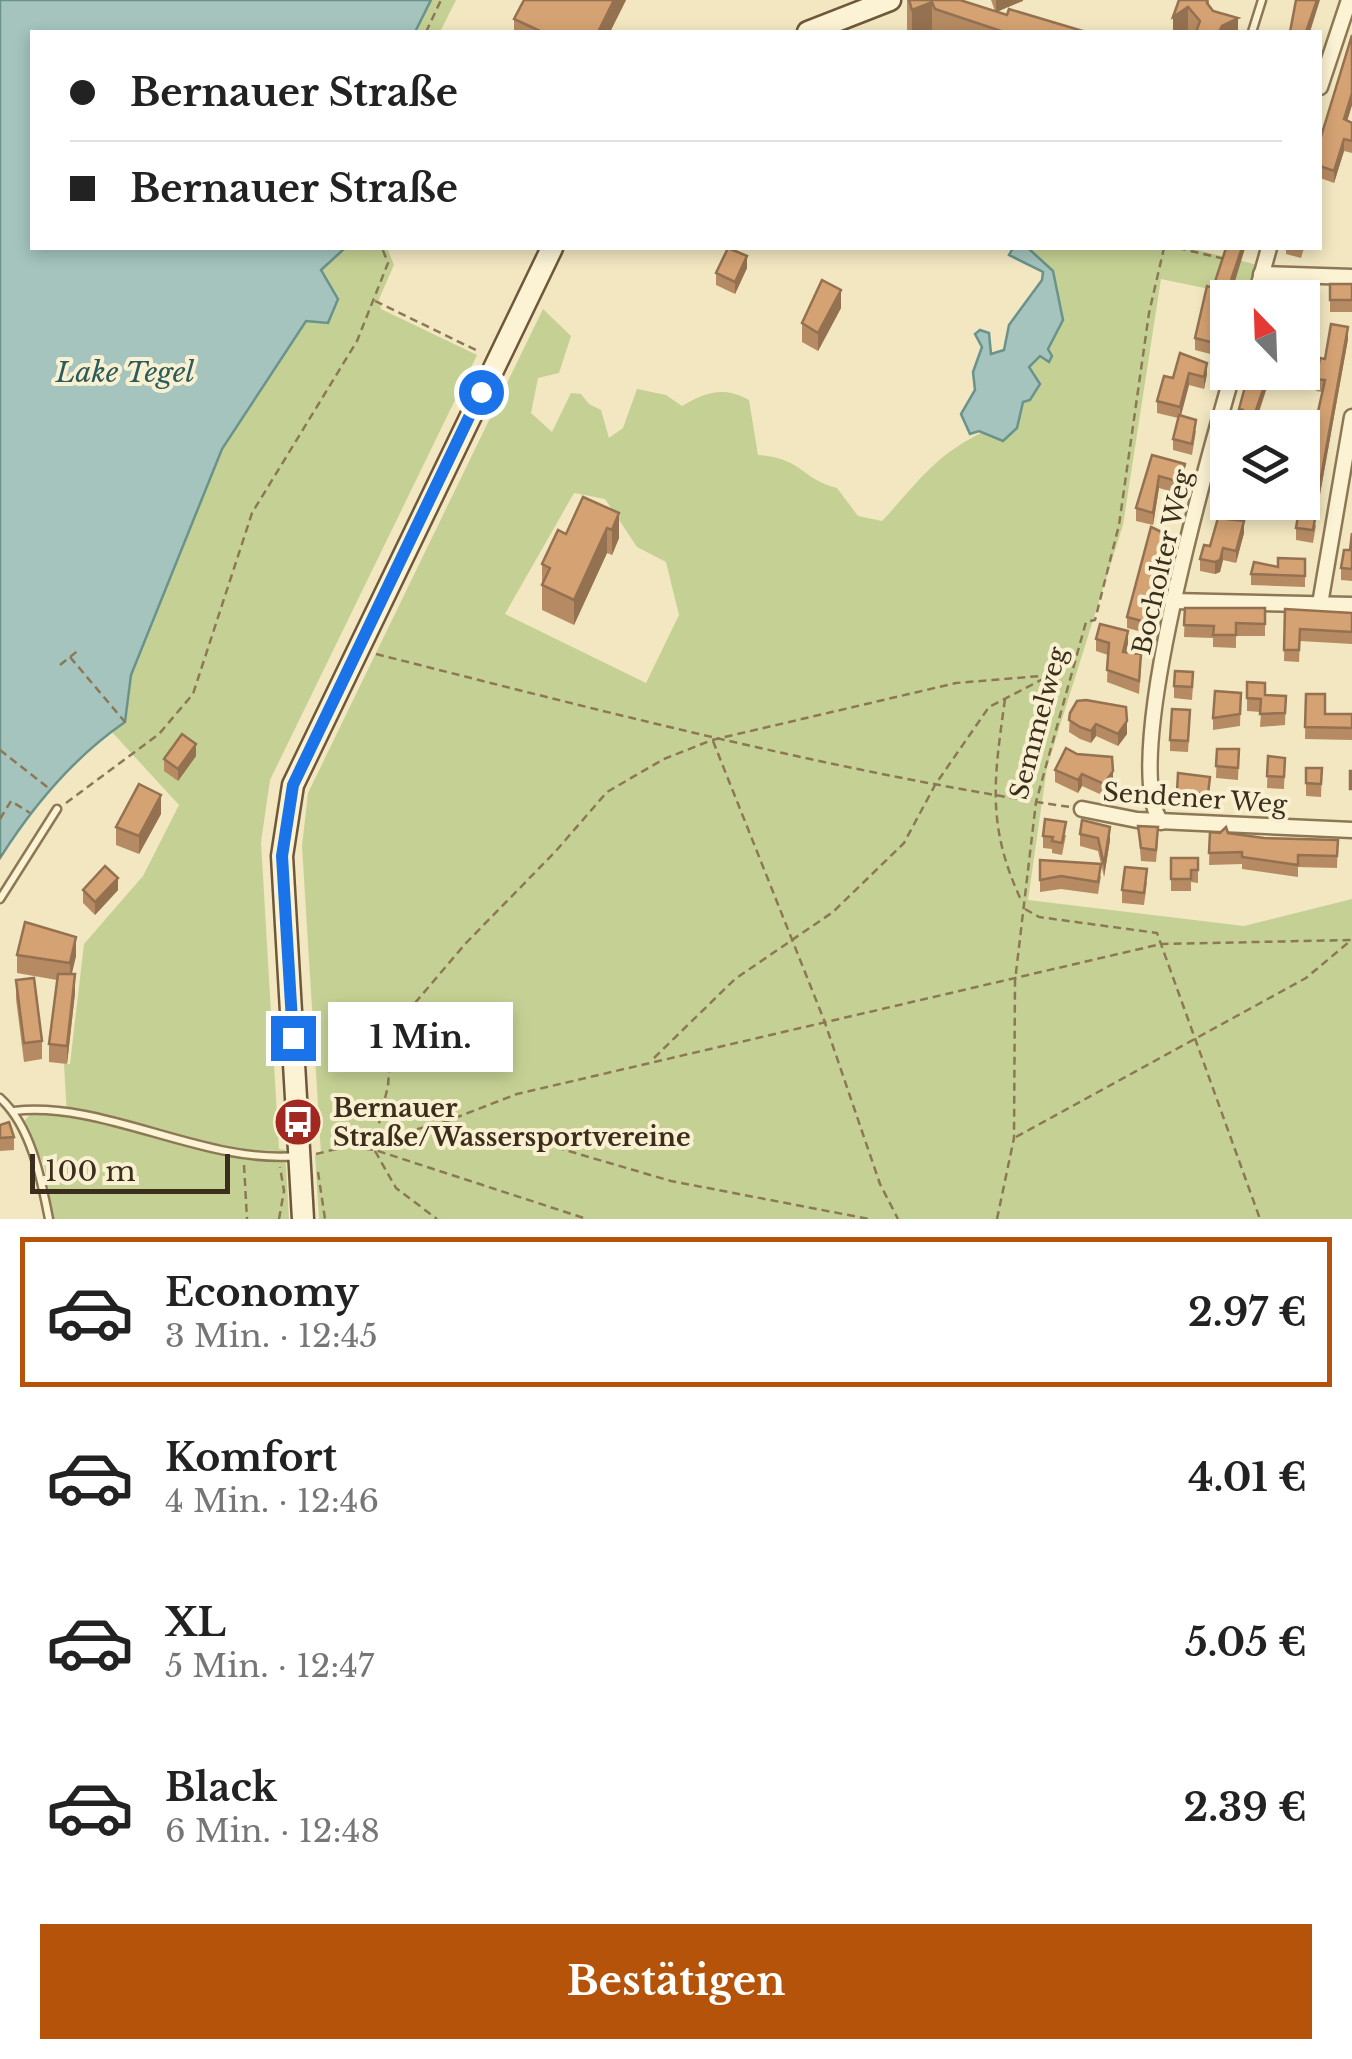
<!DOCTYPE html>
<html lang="de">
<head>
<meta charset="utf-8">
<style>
  :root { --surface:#fff; --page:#f2f2f2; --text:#222; --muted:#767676; --line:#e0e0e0; --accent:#b45309 }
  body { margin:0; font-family:"Libre Baskerville",serif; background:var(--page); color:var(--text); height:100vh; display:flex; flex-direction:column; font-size:38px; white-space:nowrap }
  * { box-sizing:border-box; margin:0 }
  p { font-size:32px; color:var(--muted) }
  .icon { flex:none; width:55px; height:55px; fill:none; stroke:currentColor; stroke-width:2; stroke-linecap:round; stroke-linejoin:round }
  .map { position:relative; height:1219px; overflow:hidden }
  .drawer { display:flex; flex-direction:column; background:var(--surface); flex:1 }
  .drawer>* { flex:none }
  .top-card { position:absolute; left:30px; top:30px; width:1292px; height:220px; border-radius:0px; box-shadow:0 5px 15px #0003; display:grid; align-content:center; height:220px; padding:0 40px; background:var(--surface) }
  .needle { width:65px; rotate:337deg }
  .fabs { position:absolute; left:1210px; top:280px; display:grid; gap:20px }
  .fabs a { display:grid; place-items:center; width:110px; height:110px; border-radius:0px; background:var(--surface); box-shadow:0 5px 15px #0003; font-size:50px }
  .scale { position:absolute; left:30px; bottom:25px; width:200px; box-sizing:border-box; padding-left:10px; border:5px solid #3b2e1c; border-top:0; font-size:28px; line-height:35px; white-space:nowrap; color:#3b2e1c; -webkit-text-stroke:8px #f9f0d1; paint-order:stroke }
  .end { position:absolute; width:45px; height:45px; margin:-22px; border:12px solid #1a73e8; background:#fff; box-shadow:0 0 0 5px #fff }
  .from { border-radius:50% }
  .bubble { position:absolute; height:70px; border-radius:0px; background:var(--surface); box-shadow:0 5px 15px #0003; font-size:32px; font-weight:700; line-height:70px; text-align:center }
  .top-card b { display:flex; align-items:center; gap:35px; height:95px; font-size:38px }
  .top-card b+b { border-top:2px solid var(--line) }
  .top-card i { width:25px; height:25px; background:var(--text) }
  ul { padding:18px 0 0; list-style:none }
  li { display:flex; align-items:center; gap:30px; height:150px; margin:0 20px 15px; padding:0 20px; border:5px solid transparent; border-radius:0px }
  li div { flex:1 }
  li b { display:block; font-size:38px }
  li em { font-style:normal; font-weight:700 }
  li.selected { border-color:var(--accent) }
  li>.icon { width:90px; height:90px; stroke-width:1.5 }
  .cta { display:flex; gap:20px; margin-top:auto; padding:20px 40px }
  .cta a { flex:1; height:115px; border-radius:0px; background:var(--accent); color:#fff; font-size:40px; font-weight:700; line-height:115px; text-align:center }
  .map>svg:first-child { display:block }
  .green { fill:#c5d194; fill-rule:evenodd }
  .water { fill:#a4c4bd; stroke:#6a938c; stroke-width:2.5 }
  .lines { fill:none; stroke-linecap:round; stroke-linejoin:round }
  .lane-casing { stroke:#8d7856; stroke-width:11 }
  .street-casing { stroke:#8d7856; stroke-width:19 }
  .secondary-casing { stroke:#6f583a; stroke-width:25 }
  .path { stroke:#8d7856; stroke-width:2.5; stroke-dasharray:8 5; stroke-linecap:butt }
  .lane { stroke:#fcf3d5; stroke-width:6 }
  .street { stroke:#fcf3d5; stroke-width:14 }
  .secondary { stroke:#fcf3d5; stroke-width:20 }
  .wall { fill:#b68b63 }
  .shaded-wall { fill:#947150 }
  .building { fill:#d4a273; stroke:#947150; stroke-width:2.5 }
  .route { stroke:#1a73e8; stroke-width:12 }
  .labels { text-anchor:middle; stroke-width:8; stroke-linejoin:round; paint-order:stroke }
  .street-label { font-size:25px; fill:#3b2e1c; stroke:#f9f0d1 }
  .poi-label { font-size:25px; font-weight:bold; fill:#3b2e1c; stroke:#f9f0d1; text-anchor:start }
  .water-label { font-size:28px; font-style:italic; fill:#2a5c5d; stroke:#f9f0d1 }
</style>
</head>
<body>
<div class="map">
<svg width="1352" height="1219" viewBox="0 0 1352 1219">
  <rect width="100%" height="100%" fill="#f2e7c1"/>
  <g class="green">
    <polygon points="431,0 456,0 440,32 415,32"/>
    <polygon points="345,248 387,248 394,265 379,299 381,309 477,355 270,780 261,842 279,1149 285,1150 289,1219 54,1219 44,1165 23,1122 33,1112 67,1116 64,1064 70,1064 84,944 143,876 179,805 111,731 125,721 131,675 222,449 307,320 321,270"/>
    <path d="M 1027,248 L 1189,248 L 1258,265 L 1248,297 L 1161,279 L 1123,525 L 1047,767 L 1028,900 L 1244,926 L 1352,899 L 1352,1219 L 319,1219 L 315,1155 L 321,1154 L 302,846 L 308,793 L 543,309 L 571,336 L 559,373 L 538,378 L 531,413 L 552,432 L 571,393 L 581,394 L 589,404 L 601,410 L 609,438 L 623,428 L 637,389 L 666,395 L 682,406 C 706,392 724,386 749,400 L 758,455 C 803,458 802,480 837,488 L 858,516 L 882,521 C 918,483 932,457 983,432 L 989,434 L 1040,384 L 1029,368 L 1040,356 L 1048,361 L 1048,349 L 1063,320 L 1053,271 ZM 574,493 L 605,499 L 637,547 L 666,562 L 679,615 L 646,683 L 505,614 Z"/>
  </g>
  <g class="water">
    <path d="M 0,0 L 431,0 L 415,32 L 32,32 L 32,248 L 345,248 L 321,270 L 338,299 L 328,323 L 306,321 L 222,449 L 131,675 L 125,722 C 74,757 33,806 0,858 Z"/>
    <polygon points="1013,248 1028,248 1053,271 1063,320 1048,349 1052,356 1049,362 1040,356 1029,367 1040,384 1030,400 1023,402 1017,428 1003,441 979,431 970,434 961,414 975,390 973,372 982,347 975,334 980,330 989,333 991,354 1004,350 1009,325 1042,280 1043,272 1009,255"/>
  </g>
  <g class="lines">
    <g class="lane-casing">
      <g id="lane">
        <polyline points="1252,32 1262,0"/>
        <polyline points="0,899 57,809"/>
        <path d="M 0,1098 C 31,1126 41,1178 49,1219"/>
        <path d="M 14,1111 C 103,1100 205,1165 298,1156"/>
      </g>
    </g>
    <g class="street-casing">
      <g id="street">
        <polyline points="1320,87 1349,0"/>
        <polyline points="1261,274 1352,277"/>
        <polyline points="1255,298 1269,248"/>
        <polyline points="1172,601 1352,605"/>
        <polyline points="1320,604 1352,417"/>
        <polyline points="1082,809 1137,820 1352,830"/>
        <path d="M 1161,822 C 1119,763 1211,449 1233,372"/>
      </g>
    </g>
    <g class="secondary-casing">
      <g id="secondary">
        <polyline points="808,32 890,0"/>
        <polyline points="303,1219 282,856 293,785 552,248"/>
      </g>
    </g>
    <g class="path">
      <polyline points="426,32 441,0"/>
      <polyline points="1178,248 1225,259"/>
      <polyline points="375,301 480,352"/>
      <path d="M 376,654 C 606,712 835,772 1070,807"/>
      <polyline points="70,657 125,722"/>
      <polyline points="60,665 80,649"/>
      <polyline points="1054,673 1073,662"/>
      <path d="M 1005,699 C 994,779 986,826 1022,902"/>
      <polyline points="713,741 824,1020 880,1184 898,1219"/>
      <polyline points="0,750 51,790"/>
      <polyline points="66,803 159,734 193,694 252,513 357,341 388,263 382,248"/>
      <polyline points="0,819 11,801 30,813"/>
      <polyline points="0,855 1,856"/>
      <polyline points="1025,909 1039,917 1157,933 1260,1219"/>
      <polyline points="654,1058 735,979 833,912 904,843 935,785 989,707 1047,677"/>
      <polyline points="442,1123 486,1136 548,1145 671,1181 869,1219"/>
      <polyline points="376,1136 388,1086 392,1030 466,943 555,852 607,792 664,759 712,740 956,683 1052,675"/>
      <polyline points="1016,1137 1306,978 1349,942"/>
      <polyline points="352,1147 375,1150 587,1219"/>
      <polyline points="375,1151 396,1188 437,1219"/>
      <polyline points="316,1154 442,1123 517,1094 1161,944 1352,940"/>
      <polyline points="244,1165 247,1219"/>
      <polyline points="318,1172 325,1219"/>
      <polyline points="279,1219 284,1191 280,1167"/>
      <polyline points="997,1219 1014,1138 1015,981 1036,802 1086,622 1095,620 1119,525 1149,313 1164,248"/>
    </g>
    <use href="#lane" class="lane"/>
    <use href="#street" class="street"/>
    <use href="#secondary" class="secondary"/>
  </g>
  <g class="wall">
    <polygon points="524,0 626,0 610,32 514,32 514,19"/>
    <polygon points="907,0 960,0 995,11 991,0 1023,0 997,12 1086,32 907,32"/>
    <polygon points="1179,0 1209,0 1209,6 1213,11 1238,32 1173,32"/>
    <polygon points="1352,35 1352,105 1347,121 1352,123 1352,153 1344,151 1334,183 1320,178 1320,140"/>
    <polygon points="1226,248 1245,248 1232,288 1228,298 1228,312 1218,356 1195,350 1195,338"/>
    <polygon points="1286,248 1304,248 1301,258 1286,254"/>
    <polygon points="747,268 735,294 716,285 716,273"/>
    <rect x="1330" y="284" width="22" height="28"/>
    <polygon points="841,308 818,351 802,342 802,323"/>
    <polygon points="1348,339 1318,505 1301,502 1302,502 1302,484 1322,392 1316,391 1316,379"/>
    <polygon points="1180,353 1207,374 1204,389 1189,385 1181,416 1196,431 1192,455 1173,450 1173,439 1178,418 1157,413 1157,401 1173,378"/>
    <polygon points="1272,372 1254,428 1242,427 1242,421 1239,420 1239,409"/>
    <polygon points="1152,455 1185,477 1180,494 1159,488 1153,525 1136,521 1136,508"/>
    <polygon points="1228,462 1228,502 1237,502 1235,509 1220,505 1220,493"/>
    <polygon points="583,497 619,538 612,555 607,553 574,625 542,610 542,564 566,534"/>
    <polygon points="1316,525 1313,543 1296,540 1296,528"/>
    <polygon points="1244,533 1236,563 1223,560 1220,572 1215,574 1200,571 1200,559 1210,546"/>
    <polygon points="1352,533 1352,581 1341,580 1341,568 1350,550"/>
    <polygon points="1168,546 1146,633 1127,628 1127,617"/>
    <polygon points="1305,559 1305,587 1251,585 1251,574"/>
    <polygon points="1185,608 1265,608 1265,636 1236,636 1236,648 1213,647 1213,638 1184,637"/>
    <polygon points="1285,609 1352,613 1352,644 1300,641 1299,662 1284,661"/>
    <polygon points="1096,639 1128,643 1126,653 1141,667 1139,694 1107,682 1108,655 1096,651"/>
    <polygon points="1247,682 1265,695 1286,696 1285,725 1260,727 1261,712 1247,711"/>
    <polygon points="1193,685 1192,700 1174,698 1174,686"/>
    <polygon points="1241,693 1240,726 1213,730 1213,718"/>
    <polygon points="1306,694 1325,714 1352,714 1352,740 1305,739"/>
    <polygon points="1070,713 1127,734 1118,746 1096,736 1091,743 1080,739 1069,732"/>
    <polygon points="1190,722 1188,752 1170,751 1170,740"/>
    <polygon points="1217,749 1239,749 1238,780 1216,778"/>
    <polygon points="1077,754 1113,784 1104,796 1082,786 1078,793 1055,782 1055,770"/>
    <polygon points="196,756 178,781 164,771 164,759"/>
    <polygon points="1268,756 1285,758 1284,789 1267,788"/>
    <polygon points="1306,768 1322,768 1321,797 1306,796"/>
    <polygon points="1178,773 1210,777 1208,805 1177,803"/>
    <polygon points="161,814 139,854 116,845 116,827"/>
    <polygon points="1138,826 1158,840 1156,862 1141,861"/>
    <polygon points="1210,832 1264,838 1338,840 1337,868 1298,867 1298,877 1242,869 1242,864 1209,865"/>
    <polygon points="1080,834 1110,840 1104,877 1098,851 1080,846"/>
    <polygon points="1066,835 1062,855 1052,853 1052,849 1043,848 1043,836"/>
    <polygon points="1171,858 1198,858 1198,883 1191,882 1191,891 1171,891"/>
    <polygon points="1040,860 1101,876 1098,894 1061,889 1040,892"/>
    <polygon points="1147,882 1144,905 1122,903 1122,890"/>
    <polygon points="83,890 118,890 95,915 83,903"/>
    <polygon points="17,955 76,956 71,974 75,993 67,1064 49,1062 49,1044 57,980 17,973"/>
    <polygon points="16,980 42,1041 42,1059 24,1062 16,999"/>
    <polygon points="0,1125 14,1137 14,1150 0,1151"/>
  </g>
  <g class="shaded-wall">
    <polygon points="614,0 626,0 610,32 598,32"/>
    <polygon points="996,0 1023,0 1023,1 996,12"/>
    <polygon points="1317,0 1320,0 1310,32 1306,32"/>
    <polygon points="932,2 932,32 912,32 912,10"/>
    <polygon points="1188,7 1188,32 1173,32 1173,17"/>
    <polygon points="1238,18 1238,32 1219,32 1222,26"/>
    <polygon points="1352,93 1352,105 1344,131 1344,119"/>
    <polygon points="1344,139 1344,151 1334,183 1334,171"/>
    <polygon points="1242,248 1245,248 1230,298 1228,298 1232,277"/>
    <polygon points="747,256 747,268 735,294 735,282"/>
    <polygon points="1306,289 1306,301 1302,314 1302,302"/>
    <polygon points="841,290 841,308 818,351 818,333"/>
    <polygon points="1228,300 1228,312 1218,356 1218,344"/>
    <polygon points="1348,327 1348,339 1318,505 1318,494"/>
    <polygon points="1207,363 1207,374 1204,389 1204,377"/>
    <polygon points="1269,372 1272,372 1253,428 1253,419"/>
    <polygon points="1189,373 1189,385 1180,418 1180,407"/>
    <polygon points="1185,464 1185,477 1180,494 1180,482"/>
    <polygon points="1159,476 1159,488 1153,525 1153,513"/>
    <polygon points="619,513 619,538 612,555 612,530"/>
    <polygon points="1244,521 1244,533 1236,563 1236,551"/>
    <polygon points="607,528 607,553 574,625 574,600"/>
    <polygon points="1168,535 1168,546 1146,633 1146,622"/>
    <polygon points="1223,548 1223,560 1220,572 1215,574 1215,562"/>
    <polygon points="1128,631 1128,643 1123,665 1123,652"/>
    <polygon points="1127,721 1127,734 1118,746 1118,734"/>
    <polygon points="1096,724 1096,736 1091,743 1091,731"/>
    <polygon points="196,744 196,756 178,781 178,769"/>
    <polygon points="1113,771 1113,784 1104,796 1104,784"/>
    <polygon points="1082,774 1082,786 1078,793 1078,780"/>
    <polygon points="161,795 161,814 139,854 139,836"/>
    <polygon points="1110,827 1110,840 1104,877 1104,865"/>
    <polygon points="118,878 118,890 95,915 95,902"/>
    <polygon points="76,937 76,956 70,982 70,963"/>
    <polygon points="75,974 75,993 67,1064 67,1046"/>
  </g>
  <g class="building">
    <polygon points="524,0 614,0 598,32 539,32 540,31 514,19"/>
    <polygon points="909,0 960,0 1007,15 1009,9 1086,32 1004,32 935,9 932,2 912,10"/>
    <polygon points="1179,0 1207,0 1207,3 1213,11 1238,18 1222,26 1219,32 1196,32 1200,21 1188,7 1173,17"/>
    <polygon points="1296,0 1317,0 1306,32 1290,32"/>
    <polygon points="1352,35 1352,93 1344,119 1352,123 1352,141 1344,139 1334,171 1320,166 1320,140"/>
    <polygon points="728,248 747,256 735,282 716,273"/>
    <polygon points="1226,248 1242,248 1232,277 1218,344 1195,338 1207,286 1213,288"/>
    <polygon points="822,280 841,290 818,333 802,323"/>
    <polygon points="1289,284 1306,289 1302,302 1302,298 1286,298"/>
    <rect x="1330" y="284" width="22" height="16"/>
    <polygon points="1331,324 1348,327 1318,494 1302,491 1302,484 1325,380 1316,379 1320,358 1325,359"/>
    <polygon points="1180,353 1207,363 1204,377 1189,373 1180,407 1157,401 1164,376 1173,378"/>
    <polygon points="1249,372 1269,372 1253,419 1242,416 1243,410 1239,409"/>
    <polygon points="1179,415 1196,420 1192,444 1173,439"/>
    <polygon points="1152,455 1185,464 1180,482 1159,476 1153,513 1136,508"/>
    <polygon points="1228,462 1228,495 1220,493"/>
    <polygon points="583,497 619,513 612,530 607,528 574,600 542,585 550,568 542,564 558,530 566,534"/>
    <polygon points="1299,510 1316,513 1313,530 1296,528"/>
    <polygon points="1218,518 1244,521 1236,551 1223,548 1220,560 1215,562 1200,559 1204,545 1210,546"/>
    <polygon points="1151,527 1168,535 1146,622 1127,617"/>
    <polygon points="1352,533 1352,569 1341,568 1344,550 1350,550"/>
    <polygon points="1278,558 1305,559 1305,576 1251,574 1254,562 1278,567"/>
    <polygon points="1185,608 1265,608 1265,624 1236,623 1236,635 1213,635 1214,626 1184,625"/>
    <polygon points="1285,609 1352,613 1352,632 1300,629 1299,650 1284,650"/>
    <polygon points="1100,624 1128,631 1123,652 1141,654 1139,681 1107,670 1109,643 1096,639"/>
    <polygon points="1175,671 1193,672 1192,687 1174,686"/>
    <polygon points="1247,682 1265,683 1265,695 1286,696 1285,713 1260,714 1261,699 1247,698"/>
    <polygon points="1215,691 1241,693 1240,714 1213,718"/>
    <polygon points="1306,694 1325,694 1325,714 1352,714 1352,728 1305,727"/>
    <polygon points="1086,700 1126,707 1127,721 1118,734 1096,724 1091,731 1080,727 1069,720 1070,713 1077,701"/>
    <polygon points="1172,709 1190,710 1188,741 1170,740"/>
    <polygon points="182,734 196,744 178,769 164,759"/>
    <polygon points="1066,748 1077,754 1112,757 1113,771 1104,784 1082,774 1078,780 1055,770"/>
    <polygon points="1217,749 1239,749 1238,768 1216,766"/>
    <polygon points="1268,756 1285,758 1284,777 1267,776"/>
    <polygon points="1306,768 1322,768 1321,784 1306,783"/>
    <rect x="1350" y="771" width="2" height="18"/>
    <polygon points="1178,773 1210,777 1208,794 1177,792"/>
    <polygon points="139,784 161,795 139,836 116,827"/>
    <polygon points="1045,819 1066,822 1062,843 1052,841 1053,837 1043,836"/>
    <polygon points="1082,820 1110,827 1104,865 1098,838 1080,834"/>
    <polygon points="1138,826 1158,827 1156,850 1141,848"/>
    <polygon points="1226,827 1228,833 1264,838 1338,840 1337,856 1298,855 1298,865 1242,857 1242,852 1209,853 1210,832 1220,833"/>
    <polygon points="1171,858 1198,858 1198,870 1191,870 1191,879 1171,879"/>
    <polygon points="1040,860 1101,864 1098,882 1061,876 1040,880"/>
    <polygon points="105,866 118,878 95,902 83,890"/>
    <polygon points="1125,867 1147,869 1144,893 1122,890"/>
    <polygon points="25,922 76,937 70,963 17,955"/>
    <polygon points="58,974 75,974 67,1046 49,1044"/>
    <polygon points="34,978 42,1041 24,1043 16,980"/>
    <polygon points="9,1122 14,1137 0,1138 0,1125"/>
  </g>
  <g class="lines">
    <polyline class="route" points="293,1038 282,856 293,785 481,392"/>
  </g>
  <defs>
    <g id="bus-disc" transform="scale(2.5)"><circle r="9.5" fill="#a22921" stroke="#f9f0d1"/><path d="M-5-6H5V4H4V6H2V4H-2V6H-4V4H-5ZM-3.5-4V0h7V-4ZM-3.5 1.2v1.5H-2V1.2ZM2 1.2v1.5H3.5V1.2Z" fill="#fff"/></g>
  </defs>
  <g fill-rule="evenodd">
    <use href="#bus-disc" x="298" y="1122"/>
  </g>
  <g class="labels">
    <g class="street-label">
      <text transform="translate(1162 562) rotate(-77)" y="9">Bocholter Weg</text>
      <text transform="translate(1038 723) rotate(-75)" y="9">Semmelweg</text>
      <text transform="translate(1195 798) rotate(4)" y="9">Sendener Weg</text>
    </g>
    <g class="poi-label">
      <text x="333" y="1117">Bernauer<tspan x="333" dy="29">Straße/Wassersportvereine</tspan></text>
    </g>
    <g class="water-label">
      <text x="125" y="382">Lake Tegel</text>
    </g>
  </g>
</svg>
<div class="fabs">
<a><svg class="needle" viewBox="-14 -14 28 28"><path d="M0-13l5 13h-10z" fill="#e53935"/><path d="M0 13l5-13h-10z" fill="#767676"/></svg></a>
<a><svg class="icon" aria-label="layers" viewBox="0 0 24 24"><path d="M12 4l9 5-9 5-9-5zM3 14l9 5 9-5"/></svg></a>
</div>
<div class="scale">100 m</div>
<i class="end from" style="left:481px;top:392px"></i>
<i class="end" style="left:293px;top:1038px"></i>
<div class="bubble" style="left:328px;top:1002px;width:185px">1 Min.</div>
<div class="top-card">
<b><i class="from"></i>Bernauer Straße</b>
<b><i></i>Bernauer Straße</b>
</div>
</div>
<section class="drawer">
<ul>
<li class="selected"><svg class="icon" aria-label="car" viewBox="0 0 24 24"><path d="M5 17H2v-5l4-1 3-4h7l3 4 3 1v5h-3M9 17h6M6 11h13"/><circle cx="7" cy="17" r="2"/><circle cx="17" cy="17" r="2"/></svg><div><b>Economy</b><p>3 Min. · 12:45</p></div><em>2.97 €</em></li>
<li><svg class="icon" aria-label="car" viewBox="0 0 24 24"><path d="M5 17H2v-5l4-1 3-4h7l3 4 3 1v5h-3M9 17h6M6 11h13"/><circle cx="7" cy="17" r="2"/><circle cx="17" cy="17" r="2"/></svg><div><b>Komfort</b><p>4 Min. · 12:46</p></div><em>4.01 €</em></li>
<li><svg class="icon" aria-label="car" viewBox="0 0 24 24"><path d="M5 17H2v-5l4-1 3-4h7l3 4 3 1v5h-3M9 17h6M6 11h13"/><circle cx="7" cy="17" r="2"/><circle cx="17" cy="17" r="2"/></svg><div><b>XL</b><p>5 Min. · 12:47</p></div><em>5.05 €</em></li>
<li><svg class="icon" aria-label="car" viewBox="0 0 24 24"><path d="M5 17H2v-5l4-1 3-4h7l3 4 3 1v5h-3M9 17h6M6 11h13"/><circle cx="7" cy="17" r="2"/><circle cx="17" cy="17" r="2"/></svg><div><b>Black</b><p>6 Min. · 12:48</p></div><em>2.39 €</em></li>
</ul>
<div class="cta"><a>Bestätigen</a></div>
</section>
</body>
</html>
